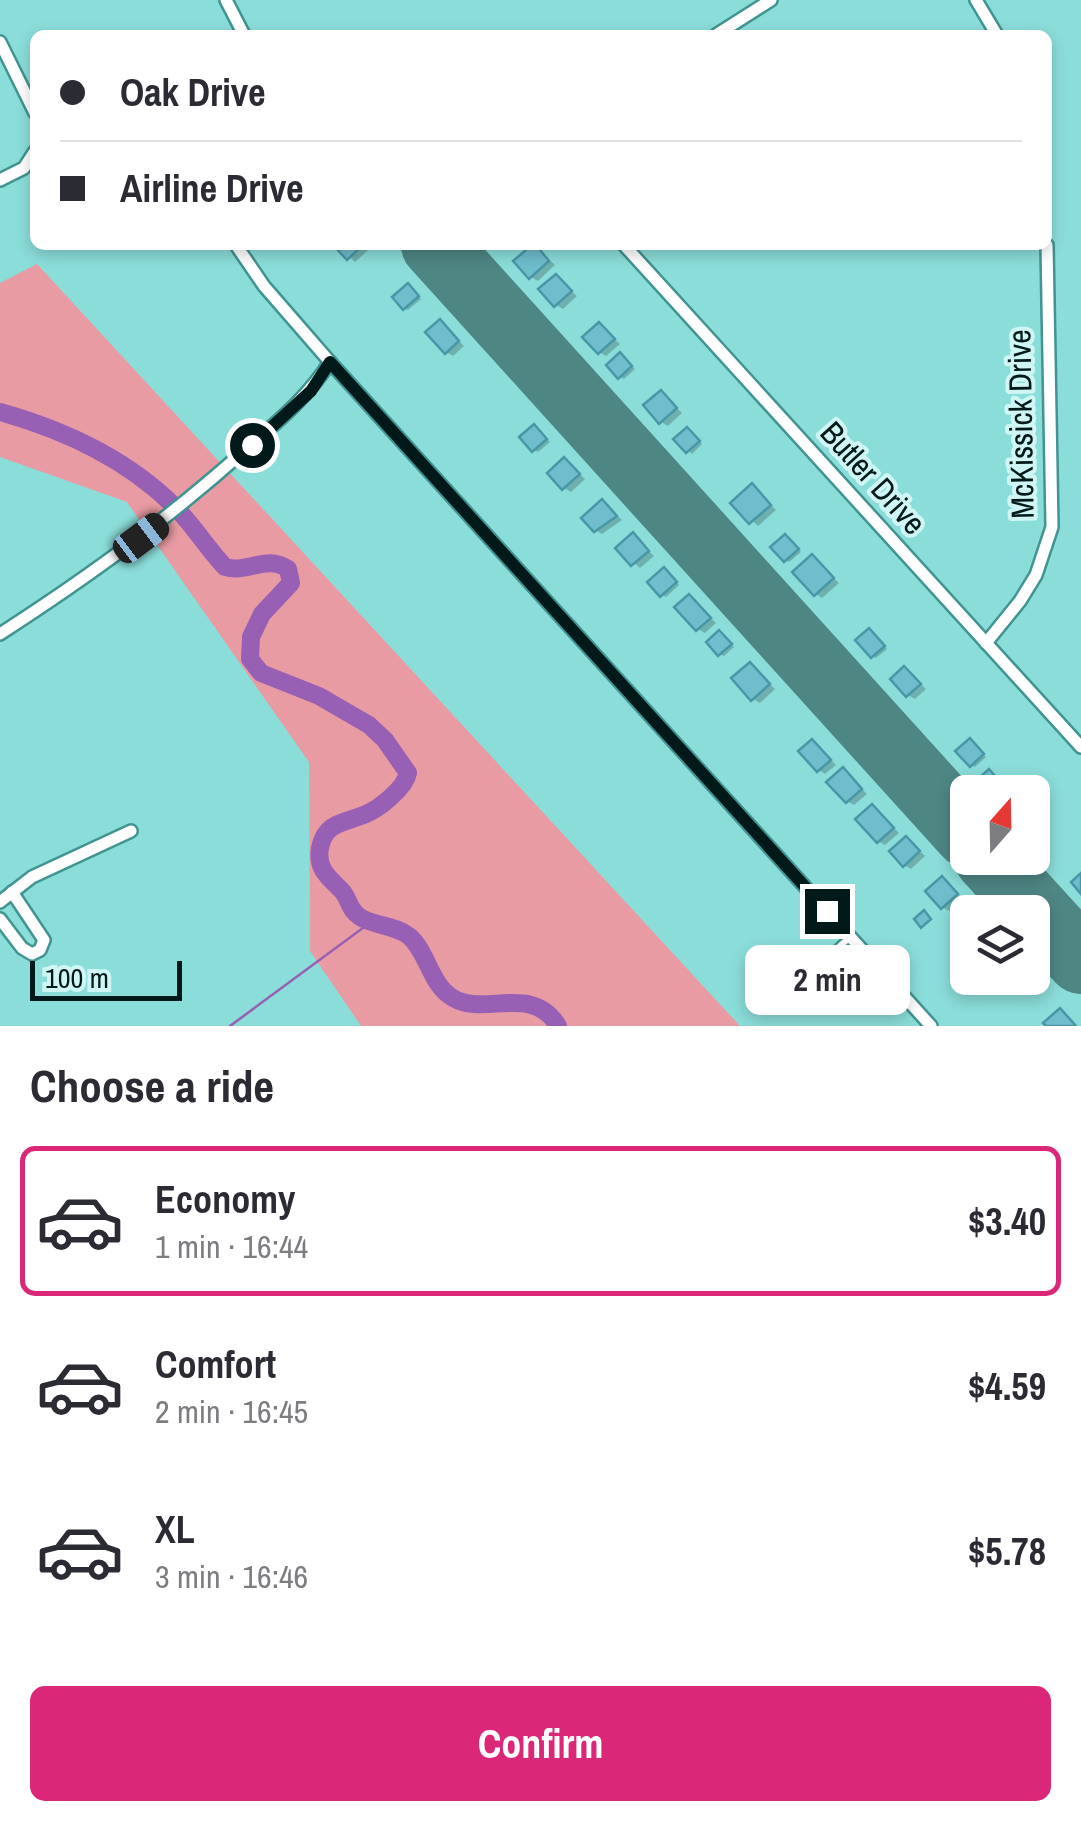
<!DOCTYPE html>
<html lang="en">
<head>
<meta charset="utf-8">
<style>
  :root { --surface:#fff; --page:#f7f7f7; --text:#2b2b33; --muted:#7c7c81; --line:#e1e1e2; --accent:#db2777 }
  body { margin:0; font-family:"Archivo Narrow",sans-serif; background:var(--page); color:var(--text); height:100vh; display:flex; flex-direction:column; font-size:38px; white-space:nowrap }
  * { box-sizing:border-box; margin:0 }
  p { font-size:32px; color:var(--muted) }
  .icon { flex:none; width:55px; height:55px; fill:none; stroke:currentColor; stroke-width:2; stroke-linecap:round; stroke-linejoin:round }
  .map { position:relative; height:1026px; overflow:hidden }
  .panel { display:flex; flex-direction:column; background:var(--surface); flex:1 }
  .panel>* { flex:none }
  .hud { position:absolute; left:30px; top:30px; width:1022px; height:220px; border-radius:15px; box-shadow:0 5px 15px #0003; display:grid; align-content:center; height:220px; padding:0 30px; background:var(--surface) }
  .needle { width:65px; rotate:20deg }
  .buttons { position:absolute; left:950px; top:775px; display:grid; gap:20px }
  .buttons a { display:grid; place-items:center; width:100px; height:100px; border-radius:15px; background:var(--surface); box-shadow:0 5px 15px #0003; font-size:50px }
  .scale { position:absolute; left:30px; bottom:25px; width:152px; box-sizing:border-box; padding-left:10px; border:5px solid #011918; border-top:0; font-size:28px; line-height:35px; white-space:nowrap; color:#011918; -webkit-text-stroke:8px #cff6f4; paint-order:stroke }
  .end { position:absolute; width:45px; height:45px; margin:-22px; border:12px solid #011918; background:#fff; box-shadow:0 0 0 5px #fff }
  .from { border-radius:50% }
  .bubble { position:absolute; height:70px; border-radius:15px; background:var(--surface); box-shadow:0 5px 15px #0003; font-size:32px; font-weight:700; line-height:70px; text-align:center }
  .car { position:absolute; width:30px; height:60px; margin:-30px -15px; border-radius:12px; box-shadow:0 0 8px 2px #0007; background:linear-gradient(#222 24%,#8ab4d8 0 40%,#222 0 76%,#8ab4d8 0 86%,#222 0) }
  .hud b { display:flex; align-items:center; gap:35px; height:95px; font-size:38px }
  .hud b+b { border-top:2px solid var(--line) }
  .hud i { width:25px; height:25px; background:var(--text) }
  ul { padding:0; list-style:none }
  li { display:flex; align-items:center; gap:30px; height:150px; margin:0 20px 15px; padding:0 10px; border:5px solid transparent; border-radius:15px }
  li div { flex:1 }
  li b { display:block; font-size:38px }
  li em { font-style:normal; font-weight:700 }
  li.on { border-color:var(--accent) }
  li>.icon { width:90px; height:90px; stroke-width:1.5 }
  h2 { padding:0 30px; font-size:45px; line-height:120px }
  .primary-button { display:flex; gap:20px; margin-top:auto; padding:20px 30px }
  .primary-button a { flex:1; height:115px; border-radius:15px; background:var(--accent); color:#fff; font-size:40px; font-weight:700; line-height:115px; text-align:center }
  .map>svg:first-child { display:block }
  .green { fill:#e99ba3 }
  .shadow { fill:#0003 }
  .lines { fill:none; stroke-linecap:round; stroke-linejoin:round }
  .stream { stroke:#9760b4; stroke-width:2.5 }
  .river { stroke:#9760b4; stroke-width:18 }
  .runway { stroke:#4e8684; stroke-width:68 }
  .building { fill:#6fbdcd; stroke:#4897a7; stroke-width:2.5 }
  .lane-casing { stroke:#409491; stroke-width:11 }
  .street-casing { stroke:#409491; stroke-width:16 }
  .lane { stroke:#fff; stroke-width:6 }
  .street { stroke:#fff; stroke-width:11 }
  .route { stroke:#011918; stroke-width:12 }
  .labels { text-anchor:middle; stroke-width:8; stroke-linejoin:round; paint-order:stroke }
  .street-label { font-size:32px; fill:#011918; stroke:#cff6f4 }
</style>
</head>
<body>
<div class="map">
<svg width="1081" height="1026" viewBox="0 0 1081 1026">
  <rect width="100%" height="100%" fill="#8bddda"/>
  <polygon class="green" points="37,264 740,1026 361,1026 310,951 309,762 127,502 0,457 0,283"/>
  <g class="shadow">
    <polygon points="337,245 374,245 355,262"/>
    <polygon points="534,246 555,265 538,281 531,277"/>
    <polygon points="556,277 577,296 563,309 556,305"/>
    <polygon points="412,289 421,299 408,310 404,308"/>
    <polygon points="440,322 464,346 453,356 446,352"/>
    <polygon points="599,325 620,344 606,356 599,352"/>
    <polygon points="624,357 635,369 624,379 620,377"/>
    <polygon points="661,393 682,413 668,426 661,422"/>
    <polygon points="538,429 550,442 538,452 534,450"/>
    <polygon points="691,432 702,444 692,454 677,439"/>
    <polygon points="565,460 585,479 571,492 564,488"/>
    <polygon points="752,486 776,510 758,526 734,503"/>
    <polygon points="603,502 622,520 602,534 595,530"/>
    <polygon points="633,536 654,556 640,568 619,548"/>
    <polygon points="789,539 801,552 789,562 785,560"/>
    <polygon points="812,557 839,583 822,598 816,594"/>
    <polygon points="668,572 679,585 666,597 662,595"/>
    <polygon points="689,597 716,623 705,633 698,629"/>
    <polygon points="873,633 887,649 876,658 872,656"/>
    <polygon points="724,635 734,647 724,656 720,654"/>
    <polygon points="750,665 775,689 760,703 753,699"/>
    <polygon points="905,669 926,689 915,699 908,695"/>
    <polygon points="812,742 836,765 825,774 819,770"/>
    <polygon points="974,744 986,757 975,767 971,765"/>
    <polygon points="843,770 867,794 854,805 847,801"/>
    <polygon points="1032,805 1046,821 1033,832 1032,832"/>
    <polygon points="873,807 899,833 885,845 878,841"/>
    <polygon points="907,839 925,856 911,869 904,865"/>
    <polygon points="942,879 963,899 949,911 942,907"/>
  </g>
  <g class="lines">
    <polyline class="stream" points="230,1026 371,922"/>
    <path class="river" d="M 0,412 C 64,430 127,459 175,507 C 194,526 207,548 225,567 C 248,574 266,554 288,569 L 291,583 L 262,614 L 251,637 L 250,659 L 261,673 L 319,696 L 369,725 L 385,740 L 408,773 C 405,788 380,808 366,814 C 346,823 325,821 320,848 C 316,870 330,878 343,892 C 350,901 349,910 360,917 C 374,926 395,925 409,936 C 428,952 430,985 453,998 C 485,1017 532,983 558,1026"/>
    <g class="runway">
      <polyline points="435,245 968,834"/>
      <polyline points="988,858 1081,960"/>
    </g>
  </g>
  <g class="building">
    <polygon points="333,245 363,245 347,260"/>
    <polygon points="532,245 536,245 549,261 529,279 513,261"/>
    <polygon points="556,274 572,291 554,307 538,289"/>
    <polygon points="408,283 419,296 403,310 392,297"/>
    <polygon points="440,319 459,341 445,354 425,332"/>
    <polygon points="599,322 615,339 598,354 582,337"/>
    <polygon points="620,352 632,366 618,379 606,365"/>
    <polygon points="661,390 677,408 659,424 643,405"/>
    <polygon points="534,424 547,439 532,452 519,437"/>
    <polygon points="687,427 700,441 686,453 673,439"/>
    <polygon points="564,457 580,474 562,490 547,473"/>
    <polygon points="752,483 771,505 749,524 730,503"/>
    <polygon points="602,499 617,516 594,532 581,518"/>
    <polygon points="633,532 649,551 631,566 615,548"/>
    <polygon points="785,534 799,549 784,562 770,547"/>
    <polygon points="812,554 834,578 814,596 792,572"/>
    <polygon points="664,567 677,582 660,597 647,582"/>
    <polygon points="689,594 711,618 696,631 674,607"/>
    <polygon points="869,628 885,646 871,658 855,640"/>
    <polygon points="719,630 732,644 718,656 706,642"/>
    <polygon points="750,662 770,684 751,701 731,678"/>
    <polygon points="904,666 921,684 906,697 890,679"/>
    <polygon points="970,738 984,754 970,767 955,751"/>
    <polygon points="812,739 831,760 817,772 798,751"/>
    <polygon points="843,767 862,789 846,803 826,782"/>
    <polygon points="989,769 1003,785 994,792 979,778"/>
    <polygon points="872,804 894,828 877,843 855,819"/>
    <polygon points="906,836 920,851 903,867 889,851"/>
    <polygon points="1081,873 1081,894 1071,882"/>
    <polygon points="942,876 958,894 941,909 925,891"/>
    <polygon points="924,910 931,919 921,928 914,919"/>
    <polygon points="1060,1008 1076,1026 1046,1026 1043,1023"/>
  </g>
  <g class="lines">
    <g class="lane-casing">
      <polyline id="lane" points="809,974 850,937"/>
    </g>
    <g class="street-casing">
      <g id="street">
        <polyline points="226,0 244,35"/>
        <polyline points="976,0 997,35"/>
        <polyline points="716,35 771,0"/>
        <polyline points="0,42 35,113"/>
        <polyline points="0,180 24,168 35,151"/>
        <polyline points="236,245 264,286 330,362 931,1026"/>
        <polyline points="624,245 1081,747"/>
        <path d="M 0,634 C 88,577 167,520 245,450 C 277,422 307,398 330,362"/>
        <polyline points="986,643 1020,601 1036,575 1052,527 1047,245"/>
        <polyline points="0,902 32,877 131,831"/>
        <polyline points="0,919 22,948 32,954 40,950 44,940 12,892"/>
      </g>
    </g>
    <use href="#lane" class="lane"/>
    <use href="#street" class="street"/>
  </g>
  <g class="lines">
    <polyline class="route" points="252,445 311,391 330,362 827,911"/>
  </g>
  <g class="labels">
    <g class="street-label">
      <text transform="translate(1021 424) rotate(-91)" y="11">McKissick Drive</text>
      <text transform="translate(873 478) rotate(48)" y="11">Butler Drive</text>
    </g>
  </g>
</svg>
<div class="buttons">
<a><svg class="needle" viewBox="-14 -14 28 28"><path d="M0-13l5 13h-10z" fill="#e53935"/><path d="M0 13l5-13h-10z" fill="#7c7c81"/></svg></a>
<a><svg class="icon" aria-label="layers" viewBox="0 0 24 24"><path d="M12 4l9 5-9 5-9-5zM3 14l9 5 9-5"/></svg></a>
</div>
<div class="scale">100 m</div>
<i class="end from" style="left:252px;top:445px"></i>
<i class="end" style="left:827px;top:911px"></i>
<div class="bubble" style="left:745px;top:945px;width:165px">2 min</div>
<i class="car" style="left:141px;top:538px;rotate:53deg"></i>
<div class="hud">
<b><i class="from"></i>Oak Drive</b>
<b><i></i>Airline Drive</b>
</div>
</div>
<section class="panel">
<h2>Choose a ride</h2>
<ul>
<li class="on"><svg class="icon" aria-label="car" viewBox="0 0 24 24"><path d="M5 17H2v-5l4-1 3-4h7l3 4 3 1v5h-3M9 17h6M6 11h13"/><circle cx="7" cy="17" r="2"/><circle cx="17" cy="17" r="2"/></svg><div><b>Economy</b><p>1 min · 16:44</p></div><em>$3.40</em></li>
<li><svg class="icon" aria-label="car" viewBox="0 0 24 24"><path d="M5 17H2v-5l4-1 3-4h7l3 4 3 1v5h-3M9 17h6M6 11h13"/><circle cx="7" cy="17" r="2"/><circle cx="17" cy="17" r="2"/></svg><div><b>Comfort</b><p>2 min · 16:45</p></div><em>$4.59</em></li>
<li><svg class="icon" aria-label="car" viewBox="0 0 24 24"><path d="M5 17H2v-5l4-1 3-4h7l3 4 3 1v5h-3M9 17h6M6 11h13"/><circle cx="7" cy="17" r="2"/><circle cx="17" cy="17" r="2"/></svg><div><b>XL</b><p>3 min · 16:46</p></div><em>$5.78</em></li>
</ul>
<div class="primary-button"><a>Confirm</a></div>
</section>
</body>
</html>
